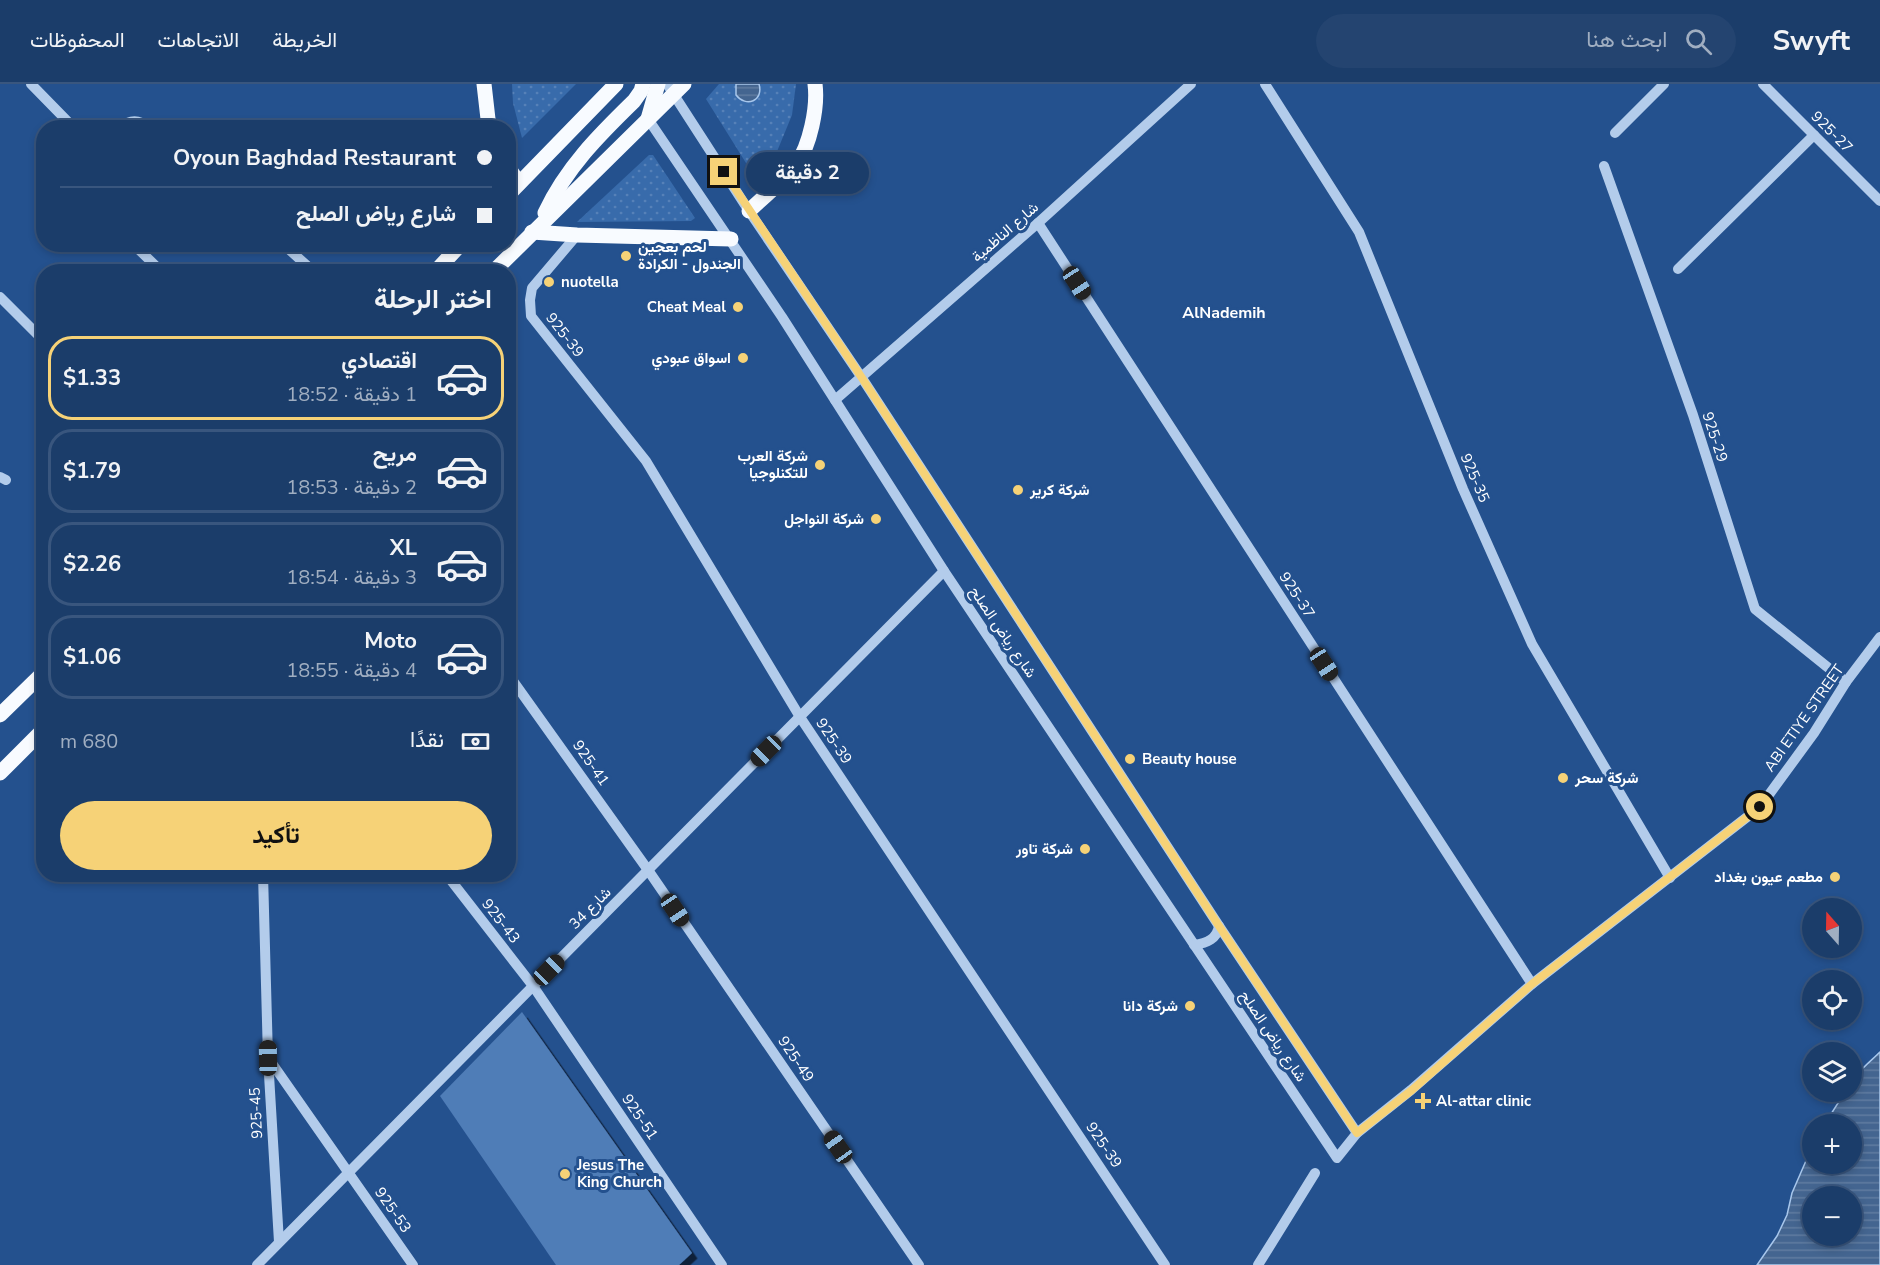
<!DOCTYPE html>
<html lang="ar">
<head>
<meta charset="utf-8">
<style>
  :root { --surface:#1b3d6a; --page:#244470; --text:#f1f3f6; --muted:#a0aec1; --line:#39567e; --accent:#f6d277 }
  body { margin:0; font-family:"Nunito Sans",Vazirmatn,sans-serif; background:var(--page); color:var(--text); direction:rtl; height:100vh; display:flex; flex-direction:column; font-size:22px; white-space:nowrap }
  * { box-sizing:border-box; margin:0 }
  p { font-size:20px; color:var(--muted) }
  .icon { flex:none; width:33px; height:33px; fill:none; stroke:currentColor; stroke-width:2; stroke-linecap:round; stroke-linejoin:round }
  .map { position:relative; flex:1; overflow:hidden; direction:ltr }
  .details { position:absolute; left:36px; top:180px; width:480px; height:618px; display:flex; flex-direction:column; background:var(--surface); border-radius:24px; box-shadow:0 3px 9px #0003,0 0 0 2px var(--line); direction:rtl }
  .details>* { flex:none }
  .banner { position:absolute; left:36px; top:36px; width:480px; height:132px; border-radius:24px; box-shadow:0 3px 9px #0003,0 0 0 2px var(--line); direction:rtl; display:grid; align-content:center; height:132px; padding:0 24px; background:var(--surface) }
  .needle { width:39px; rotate:340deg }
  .buttons { position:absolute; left:1802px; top:814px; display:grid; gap:12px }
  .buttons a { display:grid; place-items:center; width:60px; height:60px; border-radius:50%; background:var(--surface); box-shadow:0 3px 9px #0003,0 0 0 2px var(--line); font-size:30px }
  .end { position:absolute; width:27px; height:27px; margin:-14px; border:8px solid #f6d277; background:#111; box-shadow:0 0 0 3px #111 }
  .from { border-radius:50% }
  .bubble { position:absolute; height:42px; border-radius:21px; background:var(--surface); box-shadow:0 3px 9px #0003,0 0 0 2px var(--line); font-size:20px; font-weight:700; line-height:42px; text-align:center; direction:rtl }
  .car { position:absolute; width:18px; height:36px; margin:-18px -9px; border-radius:8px; box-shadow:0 0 4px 2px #0007; background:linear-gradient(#222 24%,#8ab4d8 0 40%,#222 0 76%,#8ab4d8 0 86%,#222 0) }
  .banner b { display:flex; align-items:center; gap:21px; height:57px; font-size:22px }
  .banner b+b { border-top:2px solid var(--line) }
  .banner i { width:15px; height:15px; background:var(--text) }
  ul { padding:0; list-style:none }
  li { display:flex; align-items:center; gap:18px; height:84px; margin:0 12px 9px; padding:0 12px; border:3px solid var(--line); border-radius:24px }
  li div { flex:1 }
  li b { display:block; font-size:22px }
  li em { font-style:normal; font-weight:700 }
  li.on { border-color:var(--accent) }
  li>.icon { width:54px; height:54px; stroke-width:1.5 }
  h2 { padding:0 24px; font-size:27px; line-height:72px }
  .pay { display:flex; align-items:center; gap:15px; height:66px; padding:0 24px; font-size:22px }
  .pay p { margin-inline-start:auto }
  .button { display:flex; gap:12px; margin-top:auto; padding:12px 24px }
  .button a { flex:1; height:69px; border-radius:36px; background:var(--accent); color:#111; font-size:24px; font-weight:700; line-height:69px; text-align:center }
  header { display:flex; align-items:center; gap:36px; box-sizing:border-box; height:84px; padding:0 30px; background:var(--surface); border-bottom:2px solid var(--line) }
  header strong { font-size:28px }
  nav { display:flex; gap:33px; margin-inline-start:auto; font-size:21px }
  .search { width:420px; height:54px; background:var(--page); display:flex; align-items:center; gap:15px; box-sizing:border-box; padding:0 21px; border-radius:33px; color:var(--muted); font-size:22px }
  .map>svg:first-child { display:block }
  .grass { fill:url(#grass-dots) }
  .water { fill:url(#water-rules); stroke:#a8c7ec; stroke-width:1.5; fill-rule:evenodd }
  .building { fill:#507db7; filter:url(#shadow) }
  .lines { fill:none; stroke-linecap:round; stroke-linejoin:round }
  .minor { stroke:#b3cceb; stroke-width:10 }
  .major { stroke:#f8fbff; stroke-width:15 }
  .route { stroke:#f6d277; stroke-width:8 }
  .poi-dot { fill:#f6d277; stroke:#24518e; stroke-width:2 }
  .labels { text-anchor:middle; stroke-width:6; stroke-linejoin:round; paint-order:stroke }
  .street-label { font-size:15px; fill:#fff; stroke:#24518e }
  .poi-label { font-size:15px; font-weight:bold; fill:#fff; stroke:#24518e; text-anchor:start }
  .neighbourhood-label { font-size:16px; font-weight:bold; fill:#fff; stroke:#24518e }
</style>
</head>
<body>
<header>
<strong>Swyft</strong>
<div class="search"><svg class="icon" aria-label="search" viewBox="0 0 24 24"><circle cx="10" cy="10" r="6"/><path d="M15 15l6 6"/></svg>ابحث هنا</div>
<nav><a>الخريطة</a><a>الاتجاهات</a><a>المحفوظات</a></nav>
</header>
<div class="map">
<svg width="1880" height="1181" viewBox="0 0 1880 1181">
  <defs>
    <pattern id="grass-dots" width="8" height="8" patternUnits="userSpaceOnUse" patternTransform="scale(1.5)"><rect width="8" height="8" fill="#386bab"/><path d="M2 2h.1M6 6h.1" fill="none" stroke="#5681b8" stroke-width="1.8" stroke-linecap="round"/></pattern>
    <pattern id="water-rules" width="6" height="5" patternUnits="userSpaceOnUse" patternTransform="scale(1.5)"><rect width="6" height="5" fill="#446590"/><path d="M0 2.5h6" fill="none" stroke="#607ca1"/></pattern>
    <filter id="shadow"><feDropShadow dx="5.5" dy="5.5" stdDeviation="0" flood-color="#0009"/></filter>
  </defs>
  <rect width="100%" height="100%" fill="#24518e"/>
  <g class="grass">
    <polygon points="512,0 576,0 522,54 513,19"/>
    <polygon points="719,0 796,0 792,31 771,82 756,95 706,15"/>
    <polygon points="649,71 653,71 695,134 691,137 577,138"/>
  </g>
  <g class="water">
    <path d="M 736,0 L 759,0 C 764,17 746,24 736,11 Z"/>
    <path d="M 1880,968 L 1880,1181 L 1757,1181 L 1777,1152 L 1787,1131 L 1792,1109 L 1812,1063 L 1812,1080 L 1851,1080 L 1851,1041 L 1824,1041 L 1845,1008 L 1851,1008 C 1851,991 1868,980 1880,968 ZM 1812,1113 L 1851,1113 L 1851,1152 L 1812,1152 Z"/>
  </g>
  <polygon class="building" points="522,928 692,1169 679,1181 556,1181 440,1012"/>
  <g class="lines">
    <g class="minor">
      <polyline points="31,0 74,44"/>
      <polyline points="667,0 749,127 862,294 1219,842 1357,1049"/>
      <polyline points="1265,0 1359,148 1463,405 1532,560 1670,794"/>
      <polyline points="1763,0 1880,117"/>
      <polyline points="648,35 782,233 944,487 1337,1074 1357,1049 1411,1006 1532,900 1760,723 1814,649 1846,598 1880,553"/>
      <path d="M 120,44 C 130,35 139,35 149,44"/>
      <polyline points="1615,49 1664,0"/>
      <polyline points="1604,82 1693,331 1755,525 1846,598"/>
      <polyline points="1038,139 1532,900"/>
      <polyline points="577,151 532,204 530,216 531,232 646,377 800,633 1165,1181"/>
      <polyline points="133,160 162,188"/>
      <polyline points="283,160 314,188"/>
      <polyline points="1678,185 1814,51"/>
      <polyline points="0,213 44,257"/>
      <polyline points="835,316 1038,139 1191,0"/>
      <polyline points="0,393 6,396"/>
      <polyline points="508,590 648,786 919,1181"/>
      <polyline points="263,790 268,974 279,1158"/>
      <polyline points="446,790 533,902 722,1181"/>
      <path d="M 1194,861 C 1207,859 1217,855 1219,842"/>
      <polyline points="269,975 413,1181"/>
      <polyline points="257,1181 944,487"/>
      <polyline points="1258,1181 1315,1089"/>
    </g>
    <g class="major">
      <polyline points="484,0 488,35 491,44"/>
      <polyline points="648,35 658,0"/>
      <polyline points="508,83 519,99"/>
      <polyline points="508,111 616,0"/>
      <path d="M 749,127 C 763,113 784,97 796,81 C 810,62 818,23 815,0"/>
      <path d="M 545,129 C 566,84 599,51 634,17 L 641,7 L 643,0"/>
      <polyline points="532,148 577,151 731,155"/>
      <polyline points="435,188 461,160"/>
      <polyline points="493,188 684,0"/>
      <polyline points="0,631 44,588"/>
      <polyline points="0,689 44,645"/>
    </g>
  </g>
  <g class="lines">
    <polyline class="route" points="724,88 862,294 1219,842 1357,1049 1412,1006 1532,900 1760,723"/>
  </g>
  <g class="poi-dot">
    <circle cx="626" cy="172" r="6"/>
    <circle cx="549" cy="198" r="6"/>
    <circle cx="738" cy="223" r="6"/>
    <circle cx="743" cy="274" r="6"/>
    <circle cx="820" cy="381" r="6"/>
    <circle cx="1018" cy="406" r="6"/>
    <circle cx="876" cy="435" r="6"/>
    <circle cx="1130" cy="675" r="6"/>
    <circle cx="1563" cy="694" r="6"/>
    <circle cx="1085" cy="765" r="6"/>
    <circle cx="1835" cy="793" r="6"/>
    <circle cx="1190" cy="922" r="6"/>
    <path d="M1420 1008h6v6h6v6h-6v6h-6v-6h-6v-6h6z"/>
    <circle cx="565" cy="1090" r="6"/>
  </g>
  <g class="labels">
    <g class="street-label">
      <text transform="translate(1832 48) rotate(45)" y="5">925-27</text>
      <text transform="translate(1005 148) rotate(-41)" y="5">شارع الناظمية</text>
      <text transform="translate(565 251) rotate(52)" y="5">925-39</text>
      <text transform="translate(1715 353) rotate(72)" y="5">925-29</text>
      <text transform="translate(1475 394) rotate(67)" y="5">925-35</text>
      <text transform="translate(1297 511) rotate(57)" y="5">925-37</text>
      <text transform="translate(1003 548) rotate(56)" y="5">شارع رياض الصلح</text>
      <text transform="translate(1804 634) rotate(-55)" y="5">ABI ETIYE STREET</text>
      <text transform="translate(834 657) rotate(56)" y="5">925-39</text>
      <text transform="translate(591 679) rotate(55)" y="5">925-41</text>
      <text transform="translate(590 824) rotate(-45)" y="5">شارع 34</text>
      <text transform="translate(501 837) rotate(52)" y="5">925-43</text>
      <text transform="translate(1273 952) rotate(56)" y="5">شارع رياض الصلح</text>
      <text transform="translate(796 975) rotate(56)" y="5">925-49</text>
      <text transform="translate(256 1029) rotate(-93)" y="5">925-45</text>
      <text transform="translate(640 1033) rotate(56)" y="5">925-51</text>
      <text transform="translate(1104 1061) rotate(56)" y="5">925-39</text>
      <text transform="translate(393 1126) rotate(55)" y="5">925-53</text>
    </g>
    <g class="poi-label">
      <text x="638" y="168">لحم بعجين<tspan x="638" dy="17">الجندول - الكرادة</tspan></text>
      <text x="561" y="203">nuotella</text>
      <text x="726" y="228" text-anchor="end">Cheat Meal</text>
      <text x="731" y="279" text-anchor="end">اسواق عبودي</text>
      <text x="808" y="377" text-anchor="end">شركة العرب<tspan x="808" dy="17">للتكنلوجيا</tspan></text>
      <text x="1030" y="411">شركة كرير</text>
      <text x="864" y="440" text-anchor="end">شركة النواجل</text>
      <text x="1142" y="680">Beauty house</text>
      <text x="1575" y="699">شركة سحر</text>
      <text x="1073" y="770" text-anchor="end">شركة تاور</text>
      <text x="1823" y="798" text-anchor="end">مطعم عيون بغداد</text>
      <text x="1178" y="927" text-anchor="end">شركة دانا</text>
      <text x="1436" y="1022">Al-attar clinic</text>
      <text x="577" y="1086">Jesus The<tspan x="577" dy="17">King Church</tspan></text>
    </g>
    <g class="neighbourhood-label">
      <text x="1224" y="234">AlNademih</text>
    </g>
  </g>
</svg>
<div class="buttons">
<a><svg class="needle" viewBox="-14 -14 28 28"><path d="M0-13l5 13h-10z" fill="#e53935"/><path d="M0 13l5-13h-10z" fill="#a0aec1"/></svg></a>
<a><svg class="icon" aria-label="locate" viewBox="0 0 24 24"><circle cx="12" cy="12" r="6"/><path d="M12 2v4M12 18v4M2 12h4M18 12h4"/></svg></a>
<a><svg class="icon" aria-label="layers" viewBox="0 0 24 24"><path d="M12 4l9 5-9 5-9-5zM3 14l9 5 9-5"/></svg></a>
<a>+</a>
<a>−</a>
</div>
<i class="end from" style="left:1760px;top:723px"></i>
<i class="end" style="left:724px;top:88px"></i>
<div class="bubble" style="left:746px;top:68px;width:123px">2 دقيقة</div>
<i class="car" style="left:1077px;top:199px;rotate:147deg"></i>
<i class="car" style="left:1324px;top:580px;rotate:147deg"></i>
<i class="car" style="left:766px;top:667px;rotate:225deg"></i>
<i class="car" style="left:675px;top:826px;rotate:146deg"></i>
<i class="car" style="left:549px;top:886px;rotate:45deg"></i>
<i class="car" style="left:268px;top:974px;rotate:359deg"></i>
<i class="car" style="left:838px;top:1063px;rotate:325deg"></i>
<div class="banner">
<b><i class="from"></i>Oyoun Baghdad Restaurant</b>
<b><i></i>شارع رياض الصلح</b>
</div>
<section class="details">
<h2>اختر الرحلة</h2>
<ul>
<li class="on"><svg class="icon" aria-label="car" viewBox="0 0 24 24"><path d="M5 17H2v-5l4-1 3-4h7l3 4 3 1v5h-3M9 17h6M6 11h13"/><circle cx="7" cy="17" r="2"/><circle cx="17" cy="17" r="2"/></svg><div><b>اقتصادي</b><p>1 دقيقة · 18:52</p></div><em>$1.33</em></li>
<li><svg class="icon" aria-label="car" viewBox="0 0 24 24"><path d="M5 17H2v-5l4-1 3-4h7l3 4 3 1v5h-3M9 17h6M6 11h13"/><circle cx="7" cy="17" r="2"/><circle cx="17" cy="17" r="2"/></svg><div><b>مريح</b><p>2 دقيقة · 18:53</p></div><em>$1.79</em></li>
<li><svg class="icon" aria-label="car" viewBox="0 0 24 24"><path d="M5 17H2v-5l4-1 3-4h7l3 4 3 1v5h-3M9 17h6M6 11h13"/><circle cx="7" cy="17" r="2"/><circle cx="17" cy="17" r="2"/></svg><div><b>XL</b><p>3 دقيقة · 18:54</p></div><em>$2.26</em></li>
<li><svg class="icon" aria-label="car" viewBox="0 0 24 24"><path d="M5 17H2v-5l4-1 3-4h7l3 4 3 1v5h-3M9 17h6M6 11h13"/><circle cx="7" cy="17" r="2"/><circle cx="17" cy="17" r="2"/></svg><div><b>Moto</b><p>4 دقيقة · 18:55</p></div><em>$1.06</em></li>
</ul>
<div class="pay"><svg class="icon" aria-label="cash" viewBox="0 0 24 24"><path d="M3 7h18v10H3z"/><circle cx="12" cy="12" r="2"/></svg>نقدًا<p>680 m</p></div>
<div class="button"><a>تأكيد</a></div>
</section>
</div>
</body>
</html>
